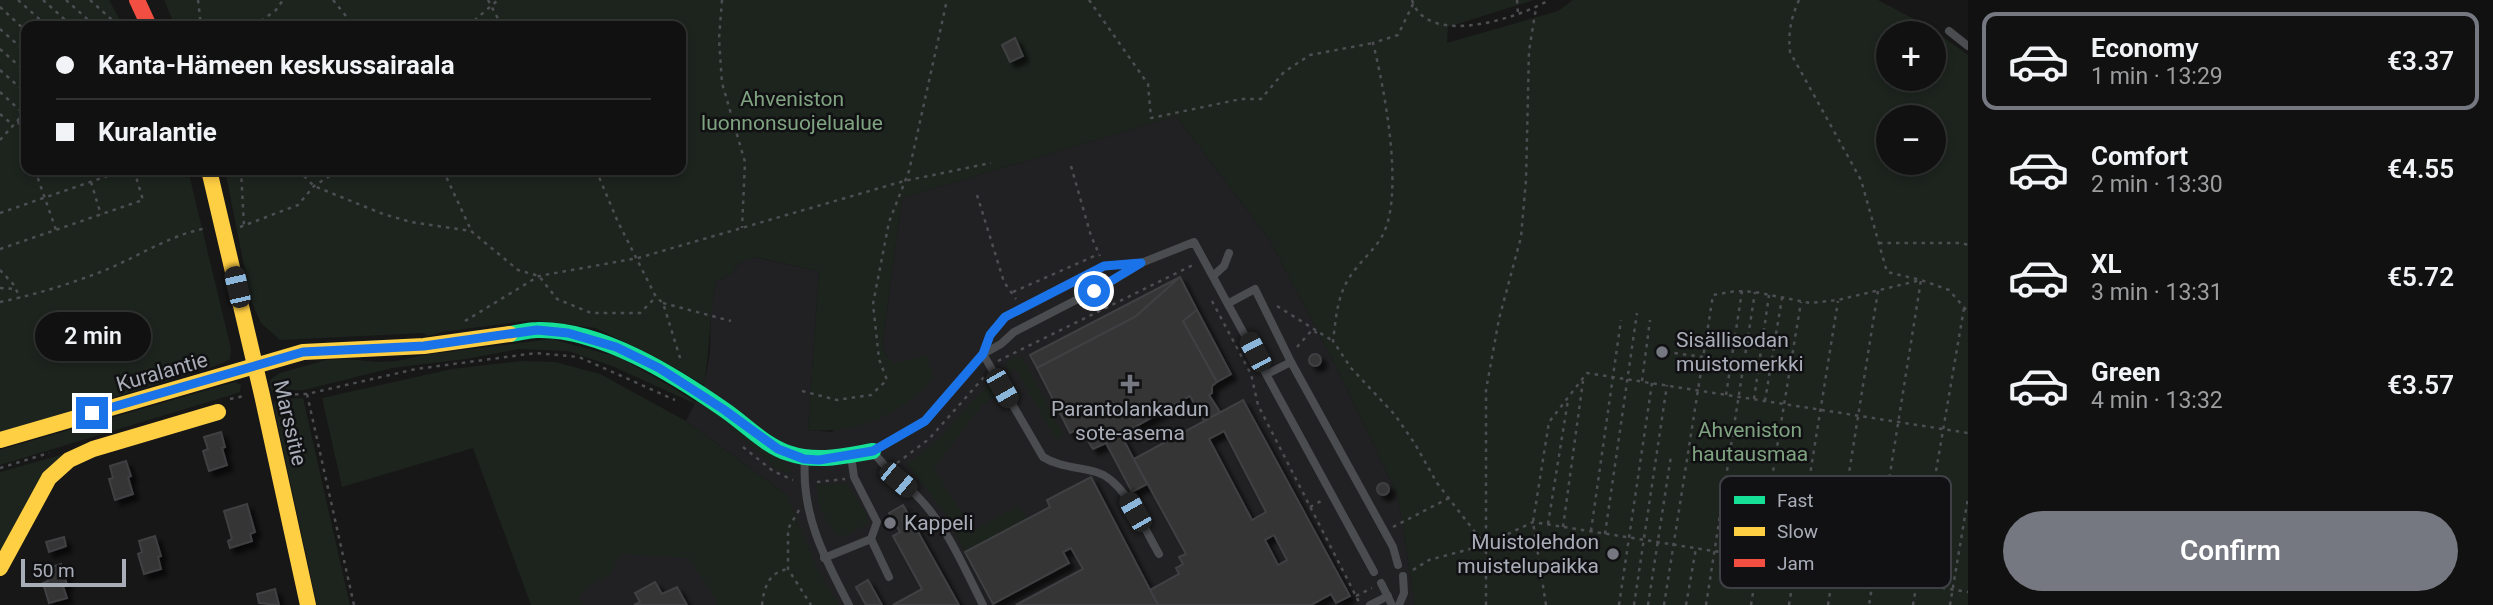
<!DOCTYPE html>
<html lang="en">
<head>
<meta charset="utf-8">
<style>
  :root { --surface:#111; --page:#1a1a1a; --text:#f1f3f6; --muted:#9c9d9f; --line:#303131; --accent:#757880 }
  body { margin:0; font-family:Roboto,sans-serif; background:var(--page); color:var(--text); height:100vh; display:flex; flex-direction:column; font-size:26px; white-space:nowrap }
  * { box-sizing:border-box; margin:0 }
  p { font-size:23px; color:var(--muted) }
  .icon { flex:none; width:38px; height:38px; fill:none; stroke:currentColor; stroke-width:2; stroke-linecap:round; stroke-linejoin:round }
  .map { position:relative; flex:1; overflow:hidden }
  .sheet { display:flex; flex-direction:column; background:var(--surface); width:525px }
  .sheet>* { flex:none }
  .top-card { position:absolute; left:21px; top:21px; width:665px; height:154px; border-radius:14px; box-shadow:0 4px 10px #0003,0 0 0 2px var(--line); display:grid; align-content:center; height:154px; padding:0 35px; background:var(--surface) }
  .fabs { position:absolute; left:1876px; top:21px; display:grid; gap:14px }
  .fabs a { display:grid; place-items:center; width:70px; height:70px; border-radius:50%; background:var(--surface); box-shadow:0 4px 10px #0003,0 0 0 2px var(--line); font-size:35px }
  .scale { position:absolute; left:21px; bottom:18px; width:105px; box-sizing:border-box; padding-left:7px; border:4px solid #a8adb8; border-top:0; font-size:19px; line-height:24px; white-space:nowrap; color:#a8adb8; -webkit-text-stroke:5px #111113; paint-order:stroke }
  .end { position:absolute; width:32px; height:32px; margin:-16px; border:9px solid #1a73e8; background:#fff; box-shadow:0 0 0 4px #fff }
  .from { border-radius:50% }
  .bubble { position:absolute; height:49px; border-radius:24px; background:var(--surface); box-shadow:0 4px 10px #0003,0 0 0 2px var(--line); font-size:23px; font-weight:600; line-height:49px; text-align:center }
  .car { position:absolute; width:21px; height:42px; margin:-21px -10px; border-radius:9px; box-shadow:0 0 5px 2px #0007; background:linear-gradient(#222 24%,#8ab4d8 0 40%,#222 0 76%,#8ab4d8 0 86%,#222 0) }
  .top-card b { display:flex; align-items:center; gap:24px; height:66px; font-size:26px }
  .top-card b+b { border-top:2px solid var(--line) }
  .top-card i { width:18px; height:18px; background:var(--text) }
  ul { padding:12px 0 0; list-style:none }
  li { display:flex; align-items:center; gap:21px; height:98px; margin:0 14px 10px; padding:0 21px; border:4px solid transparent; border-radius:14px }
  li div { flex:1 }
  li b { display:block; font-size:26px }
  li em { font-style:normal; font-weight:600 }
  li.active { border-color:var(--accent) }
  li>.icon { width:63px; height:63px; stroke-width:1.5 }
  .primary-button { display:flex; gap:14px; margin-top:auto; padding:14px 35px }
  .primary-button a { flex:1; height:80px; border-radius:42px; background:var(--accent); color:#fff; font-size:28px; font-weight:600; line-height:80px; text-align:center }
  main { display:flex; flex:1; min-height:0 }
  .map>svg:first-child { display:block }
  .built { fill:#212123 }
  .green { fill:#1d241e; fill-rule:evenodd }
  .building { fill:#353536; stroke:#3f4043; stroke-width:2; fill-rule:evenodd; filter:url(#shadow) }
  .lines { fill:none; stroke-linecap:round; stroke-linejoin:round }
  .path { stroke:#4d4e52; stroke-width:2.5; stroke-dasharray:3.5 5; stroke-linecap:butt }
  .lane { stroke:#4b4c50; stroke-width:8 }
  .fast { stroke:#16e098; stroke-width:16 }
  .slow { stroke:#ffcf43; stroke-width:16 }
  .jam { stroke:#f24e42; stroke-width:16 }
  .route { stroke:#1a73e8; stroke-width:9 }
  .poi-dot { fill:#757880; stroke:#111113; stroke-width:2.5 }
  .labels { text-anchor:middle; stroke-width:5; stroke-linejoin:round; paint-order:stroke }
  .park-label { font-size:21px; fill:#7fa381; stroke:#111113 }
  .poi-label { font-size:21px; fill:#a8adb8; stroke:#111113; text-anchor:start }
  .street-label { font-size:21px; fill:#a8adb8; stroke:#111113 }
  .key { fill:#111113; stroke:#3e4045; stroke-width:2 }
  .key-label { font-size:19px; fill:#a8adb8 }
</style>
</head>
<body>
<main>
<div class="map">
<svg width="1968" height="605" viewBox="0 0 1968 605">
  <defs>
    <filter id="shadow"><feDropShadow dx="5.5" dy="5.5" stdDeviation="2" flood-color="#0009"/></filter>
  </defs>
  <rect width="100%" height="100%" fill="#171717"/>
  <polygon class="built" points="1176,116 1269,239 1336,366 1398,496 1415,605 552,605 606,552 787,495 686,421 704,385 710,353 711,309 716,281 731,274 740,263 753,257 819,271 808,430 832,432 892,364 882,347 902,198"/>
  <g class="green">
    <polygon points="0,0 109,0 123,26 26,26 26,170 188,170 231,349 230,359 221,364 0,433"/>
    <path d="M 164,0 L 1534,0 L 1448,27 L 1447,43 L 1558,11 L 1573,0 L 1878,0 L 1931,28 L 1968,55 L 1968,605 L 1415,605 L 1398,496 L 1336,366 L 1269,239 L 1176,116 L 902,198 L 882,347 L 892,364 L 926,355 L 934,377 C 903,415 856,434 808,430 L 819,271 L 754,257 L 740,263 L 731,274 L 716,281 C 709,315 710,350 704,385 L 670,365 L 596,328 L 533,320 L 442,332 L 428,336 L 424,333 L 280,340 L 261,323 L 251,301 L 225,170 L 681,170 L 681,26 L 175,26 ZM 1888,33 L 1934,33 L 1934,79 L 1888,79 ZM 1888,117 L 1934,117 L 1934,163 L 1888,163 Z"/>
    <polygon points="552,339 621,358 680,392 780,459 789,468 791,474 778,470 742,438 702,407 612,366 568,351 519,349 466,359 392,368 304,390 271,390 270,380 280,373 326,360 345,359 379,362 397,361 424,355"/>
    <polygon points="1022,357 1064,435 1056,440 1015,368 1009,372 1005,365 1012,358"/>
    <polygon points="522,361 555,362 600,374 686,421 787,495 818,570 839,605 716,605 718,602 689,558 620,554 610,575 593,583 578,597 583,605 531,605 473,448 342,487 322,398 452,369"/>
    <polygon points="235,382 241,385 240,392 228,396 0,465 0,450"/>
    <polygon points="990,385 995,395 981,406 934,468 972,531 1018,506 1028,518 965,552 950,520 907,464 938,440 977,396"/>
    <polygon points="303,398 350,605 317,605 273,403 284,399"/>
    <polygon points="64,454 0,552 0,472"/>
    <path d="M 846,483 L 865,511 L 868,524 L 848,535 L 837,536 C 826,520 816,506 817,485 Z"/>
  </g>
  <g class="building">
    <polygon points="1015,38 1023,56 1010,62 1002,45"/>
    <polygon points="1180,277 1135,317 1037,368 1030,355"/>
    <polygon points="1180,277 1197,310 1183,321 1217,382 1212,386 1212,393 1209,395 1220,412 1204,421 1190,396 1121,435 1147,484 1132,492 1106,443 1093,449 1080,428 1070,433 1037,368 1135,317"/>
    <polygon points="1197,310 1231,374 1217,382 1183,321"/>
    <circle cx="1315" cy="360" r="6"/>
    <path d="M 1243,400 L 1350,596 L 1336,603 L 1331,594 L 1311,605 L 1158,605 L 1150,590 L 1179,574 L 1176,568 L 1183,564 L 1179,557 L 1186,554 L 1134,459 ZM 1224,431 L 1266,512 L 1252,520 L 1209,439 ZM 1274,535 L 1287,560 L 1278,565 L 1265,540 Z"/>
    <polygon points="221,432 225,447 222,448 227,465 209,471 203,451 208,449 204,437"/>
    <polygon points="126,461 131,476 128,477 133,494 115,500 109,479 113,478 110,466"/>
    <polygon points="1091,477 1158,605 1016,605 1083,569 1071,548 1063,552 1069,563 993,604 965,552 1050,507 1047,500"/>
    <circle cx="1383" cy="489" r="6"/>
    <polygon points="247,504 255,532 250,534 252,541 230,548 228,541 232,539 224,511"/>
    <polygon points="903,505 959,605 893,605 922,589 893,536 900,532 889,513"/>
    <polygon points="155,536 161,556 158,557 161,569 144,574 138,554 142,552 139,541"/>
    <polygon points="64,537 66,546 49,552 46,542"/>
    <polygon points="61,564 67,585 63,586 67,598 49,603 43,583 48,581 45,569"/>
    <polygon points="868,580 882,605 866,605 856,587"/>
    <polygon points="655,582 662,594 677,587 687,605 634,605 640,602 635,593"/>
    <polygon points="275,589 279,605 259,603 257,594"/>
  </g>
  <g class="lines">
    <g class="path">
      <polyline points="18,0 47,26"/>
      <polyline points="43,0 72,26"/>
      <polyline points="66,0 95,26"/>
      <polyline points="90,0 111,19 104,26"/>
      <polyline points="198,0 201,26"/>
      <polyline points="333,0 354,26"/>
      <polyline points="488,0 502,26"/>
      <polyline points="722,0 719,39 722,83 745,162 742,228"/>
      <polyline points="1089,0 1148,84 1151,118 1241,99 1261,99 1284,72 1310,55 1373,43"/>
      <path d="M 1412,0 C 1427,48 1519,18 1549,0"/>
      <polyline points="1517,0 1518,14"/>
      <path d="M 1799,0 C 1791,18 1788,32 1790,52 L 1861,180 L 1887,272 L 1921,280 L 1869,605"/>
      <path d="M 1413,4 L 1398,35 L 1373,43 C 1384,87 1406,198 1381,238 C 1373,251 1360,262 1351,275 C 1337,295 1336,318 1333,341 L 1351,368 L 1395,415 L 1415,444 L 1437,483 L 1485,545"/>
      <polyline points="0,7 26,31"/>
      <polyline points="254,26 276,10 283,0"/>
      <polyline points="468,26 498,0"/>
      <polyline points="0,29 26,52"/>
      <polyline points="0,49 26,72"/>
      <polyline points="0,70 26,93"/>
      <polyline points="0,92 24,114"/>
      <polyline points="0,114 13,125"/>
      <polyline points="18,121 26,144"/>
      <polyline points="0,140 26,111"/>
      <polyline points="1071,166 1091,236 1100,256"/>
      <polyline points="35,170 56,230"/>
      <polyline points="241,170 244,226"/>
      <polyline points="298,170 314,186 383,214 411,222 471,231 518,270 539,276 557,299 591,313 640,313 656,297"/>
      <polyline points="443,170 471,230"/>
      <polyline points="596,170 618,222 656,297 663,303 681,361"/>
      <polyline points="91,182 101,215"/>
      <polyline points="977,195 1004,282 1016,299"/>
      <polyline points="0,213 125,170"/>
      <polyline points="240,227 298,205 314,186 339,170"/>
      <polyline points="1879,243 1962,243 1968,245"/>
      <polyline points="0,249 143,200 134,170"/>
      <polyline points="0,270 14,285 20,298"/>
      <polyline points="0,288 16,289"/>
      <polyline points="1013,292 1099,254"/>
      <polyline points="1212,301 1251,374 1258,405 1359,602"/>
      <path d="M 0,302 C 34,295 70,284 103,271 C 138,257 169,235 207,228"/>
      <polyline points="663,303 731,321"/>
      <polyline points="1277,306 1333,341"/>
      <polyline points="465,321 539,276 638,258 904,181 991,163"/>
      <polyline points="1297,347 1312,330 1317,333"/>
      <polyline points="1666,352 1704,357"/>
      <polyline points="998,361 1193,265"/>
      <polyline points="1642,381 1650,320"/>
      <polyline points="802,391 837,400 871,395 887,380 879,359 873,304 889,222 909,171 947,0"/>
      <polyline points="307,394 354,605"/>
      <polyline points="278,395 307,394 416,369 536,353 579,357 675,400"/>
      <polyline points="1726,395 1742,291"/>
      <polyline points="230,399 244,396"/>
      <polyline points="1754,399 1769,295"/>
      <polyline points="1765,401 1782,298"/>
      <polyline points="743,447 773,471 793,480"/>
      <polyline points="897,463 929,439 984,377"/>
      <polyline points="0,468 49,453"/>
      <polyline points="817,482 845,479"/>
      <polyline points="1310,507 1323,500"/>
      <polyline points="799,510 788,529 788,569 811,605"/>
      <polyline points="1548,524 1568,400"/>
      <polyline points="1393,527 1449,498"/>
      <polyline points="1563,527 1583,381"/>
      <polyline points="1591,531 1621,320"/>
      <polyline points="1605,534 1637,313"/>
      <polyline points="1413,570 1429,560 1485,545 1533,522 1968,592"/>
      <polyline points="1356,596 1372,588"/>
      <path d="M 762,605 C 764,587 769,572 788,569"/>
      <polyline points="1486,605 1486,390 1499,319 1521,237 1526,180 1529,51 1536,8"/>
      <polyline points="1546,605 1533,522 1549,422 1587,373 1968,433"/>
      <polyline points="1619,605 1652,383"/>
      <polyline points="1634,605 1667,385"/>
      <polyline points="1648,605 1671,456"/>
      <polyline points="1664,605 1713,295 1736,291 1755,292 1810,303 1838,300 1921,280 1949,290 1968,312"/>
      <polyline points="1686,605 1696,548"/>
      <polyline points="1706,605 1755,292"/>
      <polyline points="1751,605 1801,302"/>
      <polyline points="1789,605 1838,301"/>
      <polyline points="1828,605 1878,291"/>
      <polyline points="1913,605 1964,308"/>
      <polyline points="1950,605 1968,498"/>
    </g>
    <g class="lane">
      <polyline points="1949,31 1968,46"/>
      <polyline points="1213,276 1224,266 1229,253"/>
      <polyline points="1229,303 1255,289 1291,362"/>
      <path d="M 983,354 L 1043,457 C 1059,467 1078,467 1096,472 C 1125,480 1144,529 1159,554"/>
      <polyline points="983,354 990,335 1005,317 1104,266 1138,263"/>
      <polyline points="1267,374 1291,362 1393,547 1398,565"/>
      <path d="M 805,459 C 801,514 824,557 849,605"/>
      <polyline points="871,539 889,577"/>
      <polyline points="824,558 871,539 877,522 854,477 851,456"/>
      <polyline points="1381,583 1392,605"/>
      <path d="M 983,605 C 964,568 948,528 919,498 C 904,481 885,470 873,451 L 925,421 L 983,354 L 1001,344 L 1014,332 L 1109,283 L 1141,263 L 1194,242 L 1374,572"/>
      <polyline points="1370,605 1388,596"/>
      <polyline points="1399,605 1404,593 1403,576"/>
    </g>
    <path class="fast" d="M 510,334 C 519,333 528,330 537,330 C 600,328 676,376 726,411 C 746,425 766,446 788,453 C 817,463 844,456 873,451"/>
    <g class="slow">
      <polyline points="209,170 262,395 308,605"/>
      <polyline points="0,440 303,352 424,346 510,334"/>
      <polyline points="0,568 49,478 69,460 93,449 218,412"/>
    </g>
    <polyline class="jam" points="137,0 149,26"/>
  </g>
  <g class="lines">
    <polyline class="route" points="92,413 303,352 424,346 537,330 568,333 616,347 659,368 723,409 778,449 804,459 819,460 873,451 925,421 983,354 990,335 1005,317 1104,266 1141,263 1094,291"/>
  </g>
  <g class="poi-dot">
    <circle cx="1662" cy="352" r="7"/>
    <path d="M1126.5 373.5h7v7h7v7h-7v7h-7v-7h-7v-7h7z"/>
    <circle cx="890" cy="523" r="7"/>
    <circle cx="1613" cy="554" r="7"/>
  </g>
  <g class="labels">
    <g class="park-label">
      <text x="792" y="106">Ahveniston<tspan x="792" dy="24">luonnonsuojelualue</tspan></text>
      <text x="1750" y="437">Ahveniston<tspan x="1750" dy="24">hautausmaa</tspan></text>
    </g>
    <g class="poi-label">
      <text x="1676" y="347">Sisällisodan<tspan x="1676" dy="24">muistomerkki</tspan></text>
      <text x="1130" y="416" text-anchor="middle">Parantolankadun<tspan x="1130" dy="24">sote-asema</tspan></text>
      <text x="904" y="530">Kappeli</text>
      <text x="1599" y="549" text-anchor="end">Muistolehdon<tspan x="1599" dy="24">muistelupaikka</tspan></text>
    </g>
    <g class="street-label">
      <text transform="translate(162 372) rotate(-16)" y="7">Kuralantie</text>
      <text transform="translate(290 423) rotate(77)" y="7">Marssitie</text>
    </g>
  </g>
  <rect x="1720" y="476" width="231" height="112" rx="10" class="key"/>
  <rect x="1734" y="496" width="31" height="8" fill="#16e098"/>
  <rect x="1734" y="527" width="31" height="9" fill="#ffcf43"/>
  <rect x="1734" y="559" width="31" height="8" fill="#f24e42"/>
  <g class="key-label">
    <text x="1777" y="507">Fast</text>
    <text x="1777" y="538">Slow</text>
    <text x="1777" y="570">Jam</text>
  </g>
</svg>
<div class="fabs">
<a>+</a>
<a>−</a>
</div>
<div class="scale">50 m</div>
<i class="end from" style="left:1094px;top:291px"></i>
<i class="end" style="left:92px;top:413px"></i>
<div class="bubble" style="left:35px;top:312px;width:116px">2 min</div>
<i class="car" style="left:237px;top:287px;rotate:347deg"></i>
<i class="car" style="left:1255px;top:352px;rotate:332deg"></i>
<i class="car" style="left:1002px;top:388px;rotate:150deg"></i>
<i class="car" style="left:898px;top:480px;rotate:130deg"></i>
<i class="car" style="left:1135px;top:512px;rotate:330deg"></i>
<div class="top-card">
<b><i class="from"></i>Kanta-Hämeen keskussairaala</b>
<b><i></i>Kuralantie</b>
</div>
</div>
<section class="sheet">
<ul>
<li class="active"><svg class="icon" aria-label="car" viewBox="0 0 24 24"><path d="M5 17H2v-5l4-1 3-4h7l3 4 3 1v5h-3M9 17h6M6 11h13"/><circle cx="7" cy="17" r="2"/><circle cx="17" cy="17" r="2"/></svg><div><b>Economy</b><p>1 min · 13:29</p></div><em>€3.37</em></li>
<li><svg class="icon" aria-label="car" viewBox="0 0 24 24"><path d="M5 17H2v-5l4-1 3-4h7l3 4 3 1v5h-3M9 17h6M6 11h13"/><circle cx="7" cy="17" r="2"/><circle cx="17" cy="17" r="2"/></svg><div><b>Comfort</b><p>2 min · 13:30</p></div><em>€4.55</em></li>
<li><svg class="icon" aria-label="car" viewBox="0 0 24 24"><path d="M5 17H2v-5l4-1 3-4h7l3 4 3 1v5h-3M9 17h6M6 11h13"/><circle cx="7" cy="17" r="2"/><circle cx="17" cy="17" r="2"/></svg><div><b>XL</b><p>3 min · 13:31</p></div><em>€5.72</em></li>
<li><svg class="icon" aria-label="car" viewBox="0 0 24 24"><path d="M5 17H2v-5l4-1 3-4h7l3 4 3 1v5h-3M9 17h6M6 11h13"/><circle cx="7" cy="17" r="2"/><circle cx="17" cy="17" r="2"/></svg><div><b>Green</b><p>4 min · 13:32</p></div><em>€3.57</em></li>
</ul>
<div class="primary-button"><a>Confirm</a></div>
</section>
</main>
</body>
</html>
